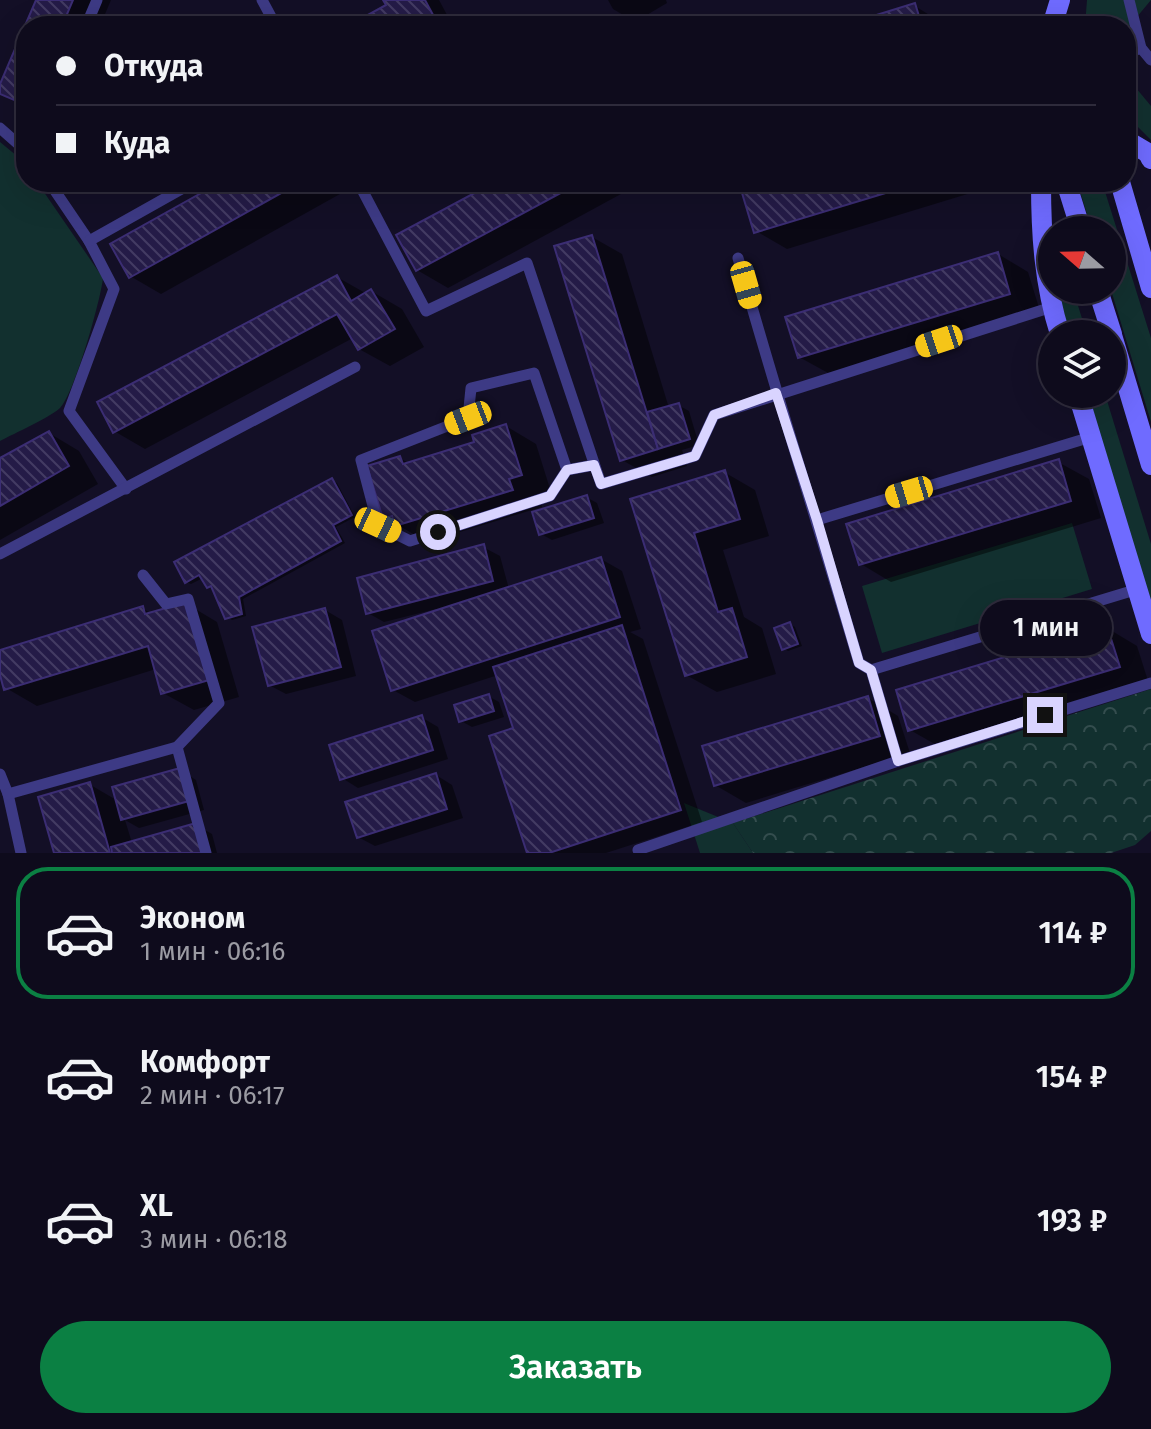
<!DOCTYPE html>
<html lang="ru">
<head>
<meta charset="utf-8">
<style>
  :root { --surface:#0e0b1c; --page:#1c1929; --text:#f1f3f6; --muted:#9b9ba3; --line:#2e2b3b; --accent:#0b8043 }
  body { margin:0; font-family:"Fira Sans",sans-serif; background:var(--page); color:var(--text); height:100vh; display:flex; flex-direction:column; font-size:30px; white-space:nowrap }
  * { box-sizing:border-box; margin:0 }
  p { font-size:26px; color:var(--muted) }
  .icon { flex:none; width:44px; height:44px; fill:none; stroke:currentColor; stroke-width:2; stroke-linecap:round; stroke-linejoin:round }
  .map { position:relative; height:853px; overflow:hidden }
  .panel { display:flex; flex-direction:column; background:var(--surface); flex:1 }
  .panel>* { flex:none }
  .banner { position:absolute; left:16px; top:16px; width:1120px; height:176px; border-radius:32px; box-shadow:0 8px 32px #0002,0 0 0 2px var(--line); display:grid; align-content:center; height:176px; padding:0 40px; background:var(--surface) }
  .needle { width:52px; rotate:290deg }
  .tools { position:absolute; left:1038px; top:216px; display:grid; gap:16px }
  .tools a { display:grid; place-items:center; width:88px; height:88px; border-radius:50%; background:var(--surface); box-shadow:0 8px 32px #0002,0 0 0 2px var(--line); font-size:40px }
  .end { position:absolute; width:36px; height:36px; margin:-18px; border:10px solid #d9d4ff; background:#111; box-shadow:0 0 0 4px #111 }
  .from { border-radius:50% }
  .bubble { position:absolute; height:56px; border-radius:28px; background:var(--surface); box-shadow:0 8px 32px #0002,0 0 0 2px var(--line); font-size:26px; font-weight:600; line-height:56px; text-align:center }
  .car { position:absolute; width:24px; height:48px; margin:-24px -12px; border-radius:10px; box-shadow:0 0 6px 2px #0007; background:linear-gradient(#f5c518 24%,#345 0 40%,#f5c518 0 76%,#345 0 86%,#f5c518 0) }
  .banner b { display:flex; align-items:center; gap:28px; height:76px; font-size:30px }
  .banner b+b { border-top:2px solid var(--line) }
  .banner i { width:20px; height:20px; background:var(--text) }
  ul { padding:14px 0 0; list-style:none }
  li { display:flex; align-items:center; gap:24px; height:132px; margin:0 16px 12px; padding:0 24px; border:4px solid transparent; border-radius:32px }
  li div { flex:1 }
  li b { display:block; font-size:30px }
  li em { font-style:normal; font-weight:600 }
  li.selected { border-color:var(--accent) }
  li>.icon { width:72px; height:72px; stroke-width:1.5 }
  .action { display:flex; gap:16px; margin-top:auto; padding:16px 40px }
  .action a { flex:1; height:92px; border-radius:48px; background:var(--accent); color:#fff; font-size:32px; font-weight:600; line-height:92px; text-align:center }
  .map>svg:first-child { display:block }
  .green { fill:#12302f }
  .forest { fill:url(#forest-crowns) }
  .shadow { fill:#0007 }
  .building { fill:url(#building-back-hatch); stroke:#3b2d73; stroke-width:2 }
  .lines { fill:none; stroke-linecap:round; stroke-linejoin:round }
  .service { stroke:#3d3a85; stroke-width:11 }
  .secondary { stroke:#6f6bff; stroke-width:20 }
  .route { stroke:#d9d4ff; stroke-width:10 }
</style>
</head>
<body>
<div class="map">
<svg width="1151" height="853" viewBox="0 0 1151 853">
  <defs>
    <pattern id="forest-crowns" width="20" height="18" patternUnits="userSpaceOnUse" patternTransform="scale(2)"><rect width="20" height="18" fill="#12302f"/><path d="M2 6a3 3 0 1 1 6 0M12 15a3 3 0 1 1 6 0" fill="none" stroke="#344d4e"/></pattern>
    <pattern id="building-back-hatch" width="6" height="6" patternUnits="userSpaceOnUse" patternTransform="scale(2)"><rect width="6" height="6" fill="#241b47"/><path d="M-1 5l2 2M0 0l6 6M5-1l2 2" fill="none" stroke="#433b63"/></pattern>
  </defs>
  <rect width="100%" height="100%" fill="#130f26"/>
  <g class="green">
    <polygon points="1087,0 1151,0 1126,30 1126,26 1085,26"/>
    <polygon points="1126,76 1151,106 1151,140 1126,115"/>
    <path d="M 0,142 L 23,161 L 26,165 L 26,182 L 37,182 L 103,278 C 101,299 74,395 60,408 C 49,418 15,433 0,441 Z"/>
    <polygon points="1077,182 1102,182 1151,338 1151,422 1111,290 1112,230 1092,230"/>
    <polygon points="1055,290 1073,290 1087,334 1068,334"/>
    <polygon points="1086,394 1105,394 1151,544 1151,607"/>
    <polygon points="1072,523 1092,589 882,653 862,586"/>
    <polygon points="684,803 733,823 753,853 700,853"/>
  </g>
  <polygon class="forest" points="1151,689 1151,831 1135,845 1111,853 753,853 733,823"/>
  <g class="shadow">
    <polygon points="38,0 111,0 100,26 27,26"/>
    <polygon points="385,0 439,0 453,26 369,26 388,6"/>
    <polygon points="608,0 666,0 667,3 635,22 613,9"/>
    <polygon points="915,6 947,26 848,26"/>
    <polygon points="225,182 334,182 340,194 161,294 130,276"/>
    <polygon points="499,182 643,182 448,288 417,270"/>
    <polygon points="786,182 996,182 997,185 787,249 756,231"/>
    <polygon points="592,237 622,254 669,408 678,405 689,411 699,445 682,450 687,466 652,477 622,460"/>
    <polygon points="998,254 1028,272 1040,311 830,374 799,357"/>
    <polygon points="337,277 367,294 371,291 402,309 424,347 390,366 359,349 353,338 145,449 114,431"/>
    <polygon points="506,426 536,444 551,492 539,496 542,507 427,542 384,517 400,458 410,464 477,444"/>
    <polygon points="49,433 79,451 98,484 0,540 0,461"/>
    <polygon points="1058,462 1089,479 1101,518 891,582 861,564"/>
    <polygon points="724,472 755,490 769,536 723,550 744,617 762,628 776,674 717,692 686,675 633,500"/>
    <polygon points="332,480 337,483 355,517 336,527 345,543 243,599 246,616 232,620 227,617 213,589 203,578 191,584 186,582"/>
    <polygon points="586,497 597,503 604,523 552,540 541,534"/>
    <polygon points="483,547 500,556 509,589 601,559 622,571 641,629 630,632 643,639 702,822 606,853 529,853 515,729 498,675 415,702 393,690 437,612 436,609 384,622 368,613"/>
    <polygon points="187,604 217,622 239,697 194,710 163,693 156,669 37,706 6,688 0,668 0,652 142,608 152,614"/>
    <polygon points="325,610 342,620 356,676 286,694 269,685"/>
    <polygon points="790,624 795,627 802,646 788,651 783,648"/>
    <polygon points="1107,628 1137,646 1149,684 940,747 910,730"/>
    <polygon points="488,696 499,702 504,717 472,727 461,721"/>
    <polygon points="868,698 898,716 910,753 746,803 715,785"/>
    <polygon points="421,717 438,727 448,759 358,788 342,778"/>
    <polygon points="180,770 196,780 204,810 139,828 125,820 132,843 196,825 212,834 217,853 57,853 89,784 118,801"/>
    <polygon points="436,775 452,785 463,818 375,846 358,837"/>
  </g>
  <g class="building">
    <polygon points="36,0 73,0 62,26 26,26 26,105 0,94 0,84"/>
    <polygon points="383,0 425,0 439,26 367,26 362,18 386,5"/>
    <polygon points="915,3 922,26 841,26"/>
    <polygon points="221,182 301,182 129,278 110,244"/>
    <polygon points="495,182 581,182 416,271 396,235"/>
    <polygon points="779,182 922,182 754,233 742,193"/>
    <polygon points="592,235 658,449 620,461 554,246"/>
    <polygon points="998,252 1010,294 798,358 785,317"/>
    <polygon points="337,275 351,301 371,289 395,329 358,350 337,314 113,433 97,402"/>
    <polygon points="679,403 690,439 658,449 647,412"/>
    <polygon points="506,424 522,475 509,479 513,490 395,526 392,516 383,519 367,466 400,456 403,464 474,442 472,435"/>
    <polygon points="49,431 69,466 0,506 0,458"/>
    <polygon points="1059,459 1071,501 859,565 846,524"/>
    <polygon points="725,470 740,519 694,533 718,612 732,608 747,657 685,676 630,499"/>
    <polygon points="332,478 352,515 333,525 341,541 239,597 242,614 225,619 211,586 207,588 199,575 185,583 174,562"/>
    <polygon points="587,495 594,518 539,535 532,512"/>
    <polygon points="484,544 493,581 366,614 357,578"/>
    <polygon points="601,557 620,617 391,691 372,631"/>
    <polygon points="187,602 209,680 161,694 148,646 4,690 0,675 0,650 143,606 145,614"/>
    <polygon points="325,608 341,667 268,686 252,627"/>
    <polygon points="790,622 798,644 782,650 774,628"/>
    <polygon points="622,625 681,810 549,853 527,853 489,736 513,728 493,667"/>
    <polygon points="1107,626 1120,667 908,731 896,690"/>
    <polygon points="489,694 494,711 459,722 454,705"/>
    <polygon points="868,696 880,736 714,786 702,746"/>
    <polygon points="422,715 433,750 340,780 329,745"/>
    <polygon points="180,768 189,801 121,820 112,787"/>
    <polygon points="436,773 447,809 357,838 345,802"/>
    <polygon points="90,782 110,853 54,853 38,797"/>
    <polygon points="196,823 204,853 112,853 111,847"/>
  </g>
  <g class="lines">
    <g class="service">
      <polyline points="262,0 276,26"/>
      <polyline points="1129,0 1141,48"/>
      <polyline points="86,26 97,0"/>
      <polyline points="1126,54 1141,48 1151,60"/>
      <polyline points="0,128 26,151"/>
      <polyline points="49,182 89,241 114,289 69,411 126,489"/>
      <polyline points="358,182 426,311 527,263 601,484 695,456 714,415 1052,307"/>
      <polyline points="89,241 194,182"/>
      <path d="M 738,258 C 776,394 819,528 859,663 L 871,670 L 1138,589"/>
      <polyline points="567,470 534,373 471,388 468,418 361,460 378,525 410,541 550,496 567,470 594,465"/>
      <polyline points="817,520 1091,437"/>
      <polyline points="0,554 355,367"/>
      <polyline points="871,670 898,761"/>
      <polyline points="177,747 206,853"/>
      <polyline points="0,774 8,794 21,853"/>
      <polyline points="8,794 177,747 219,703 188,599 166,604 143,575"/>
      <polyline points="638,850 898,761 1151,683"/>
    </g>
    <g class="secondary">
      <polyline points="1052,26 1060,0"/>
      <polyline points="1126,140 1148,153 1151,159"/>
      <path d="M 1041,182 C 1041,234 1044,284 1060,334"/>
      <polyline points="1066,182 1081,230"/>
      <polyline points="1120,182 1151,288"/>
      <polyline points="1098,290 1112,334"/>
      <polyline points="1112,335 1151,465"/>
      <polyline points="1078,394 1151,634"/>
    </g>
  </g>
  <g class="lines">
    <polyline class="route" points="438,532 550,496 567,470 594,465 601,484 695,456 714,415 776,393 817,520 859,663 871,670 898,761 1045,715"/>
  </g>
</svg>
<div class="tools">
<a><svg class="needle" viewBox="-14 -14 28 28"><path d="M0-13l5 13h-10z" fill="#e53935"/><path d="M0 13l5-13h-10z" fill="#9b9ba3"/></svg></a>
<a><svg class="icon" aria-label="layers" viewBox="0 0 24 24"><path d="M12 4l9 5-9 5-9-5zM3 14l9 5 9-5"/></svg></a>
</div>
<i class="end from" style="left:438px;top:532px"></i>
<i class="end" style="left:1045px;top:715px"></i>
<div class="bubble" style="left:980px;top:600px;width:132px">1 мин</div>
<i class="car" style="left:746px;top:285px;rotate:164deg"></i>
<i class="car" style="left:939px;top:341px;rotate:252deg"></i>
<i class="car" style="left:468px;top:418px;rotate:249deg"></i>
<i class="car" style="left:909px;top:492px;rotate:253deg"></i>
<i class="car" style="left:378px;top:525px;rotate:115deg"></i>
<div class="banner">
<b><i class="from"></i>Откуда</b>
<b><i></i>Куда</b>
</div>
</div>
<section class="panel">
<ul>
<li class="selected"><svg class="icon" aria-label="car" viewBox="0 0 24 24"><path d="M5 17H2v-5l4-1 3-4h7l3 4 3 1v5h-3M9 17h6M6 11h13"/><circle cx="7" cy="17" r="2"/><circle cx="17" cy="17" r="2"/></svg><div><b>Эконом</b><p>1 мин · 06:16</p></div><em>114 ₽</em></li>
<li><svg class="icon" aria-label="car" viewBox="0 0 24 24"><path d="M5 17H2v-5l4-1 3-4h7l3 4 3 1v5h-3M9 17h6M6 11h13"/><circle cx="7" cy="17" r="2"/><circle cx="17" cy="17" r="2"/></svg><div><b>Комфорт</b><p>2 мин · 06:17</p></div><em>154 ₽</em></li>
<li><svg class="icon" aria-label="car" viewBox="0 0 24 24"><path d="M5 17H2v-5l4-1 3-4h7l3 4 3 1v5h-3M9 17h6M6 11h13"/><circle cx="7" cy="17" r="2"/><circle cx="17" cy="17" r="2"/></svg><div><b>XL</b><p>3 мин · 06:18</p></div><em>193 ₽</em></li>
</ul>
<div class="action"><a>Заказать</a></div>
</section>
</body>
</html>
